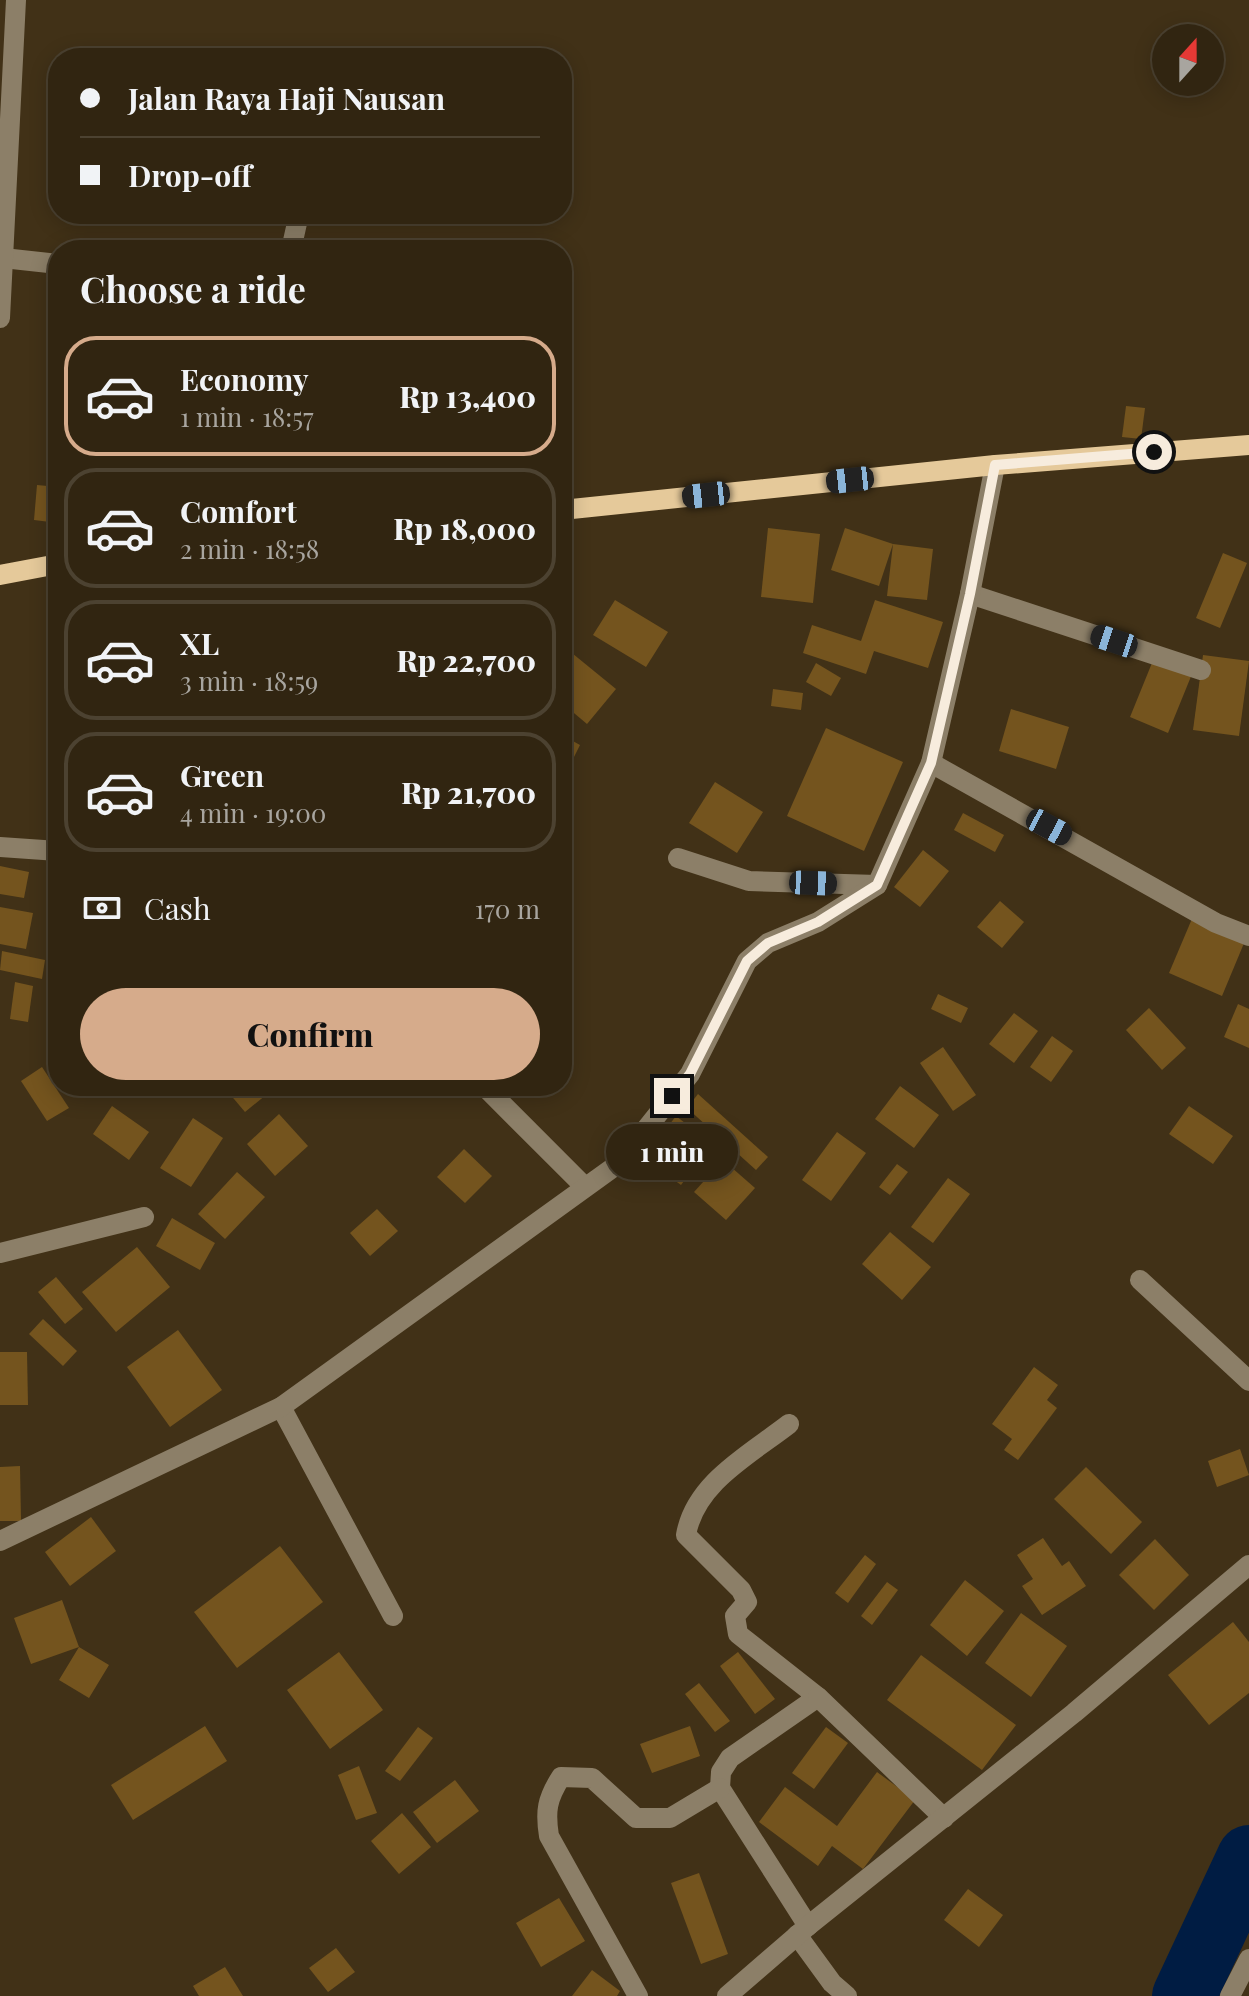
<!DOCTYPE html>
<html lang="en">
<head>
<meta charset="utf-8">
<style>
  :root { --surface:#312511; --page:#392d1a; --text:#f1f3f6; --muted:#a8a59f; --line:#4c4231; --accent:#d6ab8b }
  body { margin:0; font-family:"Playfair Display",serif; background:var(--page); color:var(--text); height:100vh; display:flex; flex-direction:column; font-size:30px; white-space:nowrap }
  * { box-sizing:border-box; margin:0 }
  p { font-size:26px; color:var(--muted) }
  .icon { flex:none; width:44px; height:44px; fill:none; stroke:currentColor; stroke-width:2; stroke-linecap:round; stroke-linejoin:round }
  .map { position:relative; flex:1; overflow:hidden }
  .sheet { position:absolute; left:48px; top:240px; width:524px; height:856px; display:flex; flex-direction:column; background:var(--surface); border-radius:32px; box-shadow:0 4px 20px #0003,0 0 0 2px var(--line) }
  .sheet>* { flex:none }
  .guide { position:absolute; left:48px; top:48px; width:524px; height:176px; border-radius:32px; box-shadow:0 4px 20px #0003,0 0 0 2px var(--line); display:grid; align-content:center; height:176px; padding:0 32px; background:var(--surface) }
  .needle { width:52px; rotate:21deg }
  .controls { position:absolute; left:1152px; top:24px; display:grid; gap:16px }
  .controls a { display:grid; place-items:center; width:72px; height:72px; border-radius:50%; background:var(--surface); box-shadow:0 4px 20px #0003,0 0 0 2px var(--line); font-size:40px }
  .end { position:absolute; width:36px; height:36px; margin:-18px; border:10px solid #f7ecdd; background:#111; box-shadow:0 0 0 4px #111 }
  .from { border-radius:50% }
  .bubble { position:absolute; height:56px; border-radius:28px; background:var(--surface); box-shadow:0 4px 20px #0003,0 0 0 2px var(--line); font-size:26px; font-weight:800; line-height:56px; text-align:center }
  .car { position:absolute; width:24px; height:48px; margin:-24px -12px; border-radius:10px; box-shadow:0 0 6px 2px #0007; background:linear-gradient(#222 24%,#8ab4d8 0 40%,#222 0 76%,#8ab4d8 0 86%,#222 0) }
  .guide b { display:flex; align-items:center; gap:28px; height:76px; font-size:30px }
  .guide b+b { border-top:2px solid var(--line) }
  .guide i { width:20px; height:20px; background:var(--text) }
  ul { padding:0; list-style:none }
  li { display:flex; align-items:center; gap:24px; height:120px; margin:0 16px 12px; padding:0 16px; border:4px solid var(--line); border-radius:32px }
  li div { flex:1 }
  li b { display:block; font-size:30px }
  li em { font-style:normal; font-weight:800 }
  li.active { border-color:var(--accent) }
  li>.icon { width:72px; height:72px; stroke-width:1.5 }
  h2 { padding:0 32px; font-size:36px; line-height:96px }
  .pay { display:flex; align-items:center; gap:20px; height:88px; padding:0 32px; font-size:30px }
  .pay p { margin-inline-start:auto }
  .cta { display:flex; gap:16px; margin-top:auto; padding:16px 32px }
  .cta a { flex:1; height:92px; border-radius:48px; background:var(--accent); color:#111; font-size:32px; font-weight:800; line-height:92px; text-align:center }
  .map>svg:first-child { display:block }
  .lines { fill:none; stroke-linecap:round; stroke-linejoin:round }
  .river { stroke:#001c43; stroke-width:64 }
  .building { fill:#74541e }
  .minor { stroke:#8c7f68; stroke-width:20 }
  .major { stroke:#e5c99a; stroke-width:20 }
  .route { stroke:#f7ecdd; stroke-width:10 }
</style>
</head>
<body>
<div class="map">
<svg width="1249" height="1996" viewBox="0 0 1249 1996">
  <rect width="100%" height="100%" fill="#413117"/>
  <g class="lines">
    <polyline class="river" points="1184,1996 1249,1857"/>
  </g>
  <g class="building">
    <polygon points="1126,406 1145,408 1141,439 1122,437"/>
    <polygon points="37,485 58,487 58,523 34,520"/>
    <polygon points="768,528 820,534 813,603 761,597"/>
    <polygon points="845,528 893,544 933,549 927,600 887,596 893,544 879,586 831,570"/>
    <polygon points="1223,553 1247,563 1220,628 1196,618"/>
    <polygon points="615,600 668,632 646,667 593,635"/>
    <polygon points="875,600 943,622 928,668 874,651 866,674 803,653 812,625 861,641"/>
    <polygon points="567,649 616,689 587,724 562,703 562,655"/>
    <polygon points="1203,655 1249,661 1239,736 1193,730"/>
    <polygon points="1154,658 1192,674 1168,733 1130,717"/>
    <polygon points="816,663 841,678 831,696 806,682"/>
    <polygon points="773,689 803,693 801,710 771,706"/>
    <polygon points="1011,709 1069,727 1056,769 999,751"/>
    <polygon points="826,728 903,762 864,851 787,816"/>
    <polygon points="562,735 580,745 562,781"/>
    <polygon points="715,782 763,812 737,853 689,823"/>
    <polygon points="963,813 1004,835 995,852 954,830"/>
    <polygon points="923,850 949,871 920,907 894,887"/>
    <polygon points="0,866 29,872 24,898 0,894"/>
    <polygon points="1000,901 1024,922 1002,948 977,927"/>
    <polygon points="0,907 33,913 26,949 0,944"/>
    <polygon points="1194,914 1247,936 1222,996 1169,973"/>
    <polygon points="2,951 45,960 42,979 0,970"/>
    <polygon points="15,982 33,986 28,1022 10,1019"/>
    <polygon points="49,991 58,991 58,1019 47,1018"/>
    <polygon points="938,994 968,1008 961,1023 931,1009"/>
    <polygon points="1238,1004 1249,1009 1249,1048 1224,1037"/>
    <polygon points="1149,1008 1186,1048 1162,1070 1126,1030"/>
    <polygon points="1014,1013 1038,1031 1014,1063 989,1044"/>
    <polygon points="1052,1036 1073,1051 1051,1082 1030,1067"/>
    <polygon points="943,1047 976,1095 953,1111 920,1063"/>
    <polygon points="42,1067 69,1108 47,1121 21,1081"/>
    <polygon points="223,1086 277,1086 245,1112"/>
    <polygon points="900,1086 939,1115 914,1148 875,1119"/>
    <polygon points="698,1094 768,1157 756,1170 687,1108"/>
    <polygon points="112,1106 149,1132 129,1160 93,1134"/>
    <polygon points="1189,1106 1233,1136 1213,1164 1169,1134"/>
    <polygon points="279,1114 308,1146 275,1176 247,1144"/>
    <polygon points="676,1116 712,1144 681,1185 644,1158"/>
    <polygon points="193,1118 223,1138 191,1187 160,1168"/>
    <polygon points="837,1132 866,1153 831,1201 802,1180"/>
    <polygon points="464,1149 492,1176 465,1203 437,1177"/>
    <polygon points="723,1160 755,1188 726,1220 694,1192"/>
    <polygon points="897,1164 908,1172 890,1195 879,1187"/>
    <polygon points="237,1172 265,1197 225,1239 198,1214"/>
    <polygon points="948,1178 970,1194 933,1243 911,1227"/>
    <polygon points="377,1209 398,1231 370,1256 350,1233"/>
    <polygon points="172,1218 215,1243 200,1270 156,1246"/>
    <polygon points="890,1232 931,1267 902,1300 862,1264"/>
    <polygon points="137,1247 170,1287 116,1332 82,1292"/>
    <polygon points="56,1277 83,1309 65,1324 38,1292"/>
    <polygon points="43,1319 77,1351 63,1366 29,1334"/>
    <polygon points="178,1330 222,1390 170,1427 127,1367"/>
    <polygon points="0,1352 27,1352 28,1405 0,1405"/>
    <polygon points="1034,1367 1058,1385 1047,1400 1057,1408 1018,1460 1004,1450 1012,1439 992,1424"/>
    <polygon points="1240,1449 1249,1475 1217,1487 1208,1461"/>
    <polygon points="20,1466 21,1521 0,1521 0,1467"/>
    <polygon points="1086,1467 1142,1522 1111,1554 1054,1499"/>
    <polygon points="91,1517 116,1551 70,1586 45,1552"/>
    <polygon points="1043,1538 1062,1566 1069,1561 1086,1586 1042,1615 1022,1586 1033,1579 1017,1555"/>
    <polygon points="1155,1539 1189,1575 1154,1610 1119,1575"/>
    <polygon points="280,1546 323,1602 237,1668 194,1612"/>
    <polygon points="865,1555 876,1564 848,1603 835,1593"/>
    <polygon points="965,1580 1004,1611 967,1656 930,1625"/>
    <polygon points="887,1582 898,1590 872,1625 861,1616"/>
    <polygon points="62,1600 79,1647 109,1665 89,1698 59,1680 79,1647 31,1664 14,1618"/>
    <polygon points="1021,1613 1067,1646 1031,1697 985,1663"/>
    <polygon points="1233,1622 1249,1642 1249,1693 1209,1725 1168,1675"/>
    <polygon points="339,1652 383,1710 330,1749 287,1690"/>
    <polygon points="738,1652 775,1699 755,1714 720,1666"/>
    <polygon points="921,1655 1016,1725 982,1770 887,1700"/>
    <polygon points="699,1683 730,1721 715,1732 685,1694"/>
    <polygon points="205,1726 227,1761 133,1820 111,1785"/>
    <polygon points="690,1726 700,1756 652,1773 640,1744"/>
    <polygon points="418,1727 433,1738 400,1781 385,1771"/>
    <polygon points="826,1727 848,1743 814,1789 792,1773"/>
    <polygon points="359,1766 377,1813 356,1820 338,1775"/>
    <polygon points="877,1772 915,1800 863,1869 832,1846 818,1866 759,1822 785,1787 837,1826"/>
    <polygon points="455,1780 479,1811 437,1843 413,1812"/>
    <polygon points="402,1813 431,1847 399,1874 371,1841"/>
    <polygon points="699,1873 728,1954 701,1964 671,1883"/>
    <polygon points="968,1889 1003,1915 979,1947 944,1920"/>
    <polygon points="559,1898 585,1941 541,1967 516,1923"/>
    <polygon points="336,1948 355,1972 328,1992 309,1968"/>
    <polygon points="225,1967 243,1996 199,1996 193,1986"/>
    <polygon points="592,1970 620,1991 617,1996 572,1996"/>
  </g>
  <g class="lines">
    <g class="minor">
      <polyline points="291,250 299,214"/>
      <polyline points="3,258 58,264"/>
      <polyline points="0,318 16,0"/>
      <polyline points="970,594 1201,670"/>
      <polyline points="931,763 1216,923 1249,936"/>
      <polyline points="0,847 58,851"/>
      <polyline points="678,858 749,881 877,885"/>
      <polyline points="484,1086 585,1187"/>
      <polyline points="0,1253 144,1217"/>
      <polyline points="1140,1280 1249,1381"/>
      <polyline points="281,1407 393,1616"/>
      <path d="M 789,1424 C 749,1455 695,1483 686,1535 L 741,1590 L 747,1602 L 735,1616 L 738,1634 L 818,1697 L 730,1758 L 721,1772 L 720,1788 L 808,1926"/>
      <polyline points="0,1541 281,1407 618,1164 690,1074 747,961 768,943 818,922 877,885 931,763 970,594 995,465"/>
      <polyline points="818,1697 944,1818"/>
      <polyline points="797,1935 832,1983 847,1996"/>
      <path d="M 638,1996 L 549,1836 C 545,1811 547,1799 561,1777 L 592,1778 L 636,1818 L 670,1818 L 720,1788"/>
      <polyline points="727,1996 808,1926 1074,1713 1249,1565"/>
      <polyline points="1230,1996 1249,1959"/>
    </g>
    <g class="major">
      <polyline points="562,510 995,465 1249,445"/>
      <polyline points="0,575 58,564"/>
    </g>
  </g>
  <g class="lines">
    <polyline class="route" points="672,1096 690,1074 747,961 768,943 818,922 877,885 931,763 970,594 995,465 1154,452"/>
  </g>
</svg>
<div class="controls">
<a><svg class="needle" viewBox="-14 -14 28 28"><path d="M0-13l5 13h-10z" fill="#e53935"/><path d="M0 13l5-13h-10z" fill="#a8a59f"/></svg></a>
</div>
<i class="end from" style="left:1154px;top:452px"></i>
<i class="end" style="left:672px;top:1096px"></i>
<div class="bubble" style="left:606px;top:1124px;width:132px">1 min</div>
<i class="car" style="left:850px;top:480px;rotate:264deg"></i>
<i class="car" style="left:706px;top:495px;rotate:264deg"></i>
<i class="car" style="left:1114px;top:641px;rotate:288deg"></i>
<i class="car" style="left:1049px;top:827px;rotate:118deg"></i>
<i class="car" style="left:813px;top:883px;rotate:92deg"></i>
<div class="guide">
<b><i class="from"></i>Jalan Raya Haji Nausan</b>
<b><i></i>Drop-off</b>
</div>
<section class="sheet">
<h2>Choose a ride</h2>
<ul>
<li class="active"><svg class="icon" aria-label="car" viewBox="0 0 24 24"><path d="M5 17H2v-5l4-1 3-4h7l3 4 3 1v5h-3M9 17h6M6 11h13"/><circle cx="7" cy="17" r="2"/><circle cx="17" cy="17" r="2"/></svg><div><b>Economy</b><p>1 min · 18:57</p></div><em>Rp 13,400</em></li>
<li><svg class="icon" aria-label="car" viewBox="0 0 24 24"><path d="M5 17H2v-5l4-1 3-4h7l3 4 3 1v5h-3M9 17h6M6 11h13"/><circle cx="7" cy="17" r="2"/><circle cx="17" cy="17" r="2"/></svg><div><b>Comfort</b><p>2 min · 18:58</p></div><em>Rp 18,000</em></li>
<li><svg class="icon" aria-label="car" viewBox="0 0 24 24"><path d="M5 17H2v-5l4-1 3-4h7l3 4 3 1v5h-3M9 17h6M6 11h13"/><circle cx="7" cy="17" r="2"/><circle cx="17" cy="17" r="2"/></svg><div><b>XL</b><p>3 min · 18:59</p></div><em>Rp 22,700</em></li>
<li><svg class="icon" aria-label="car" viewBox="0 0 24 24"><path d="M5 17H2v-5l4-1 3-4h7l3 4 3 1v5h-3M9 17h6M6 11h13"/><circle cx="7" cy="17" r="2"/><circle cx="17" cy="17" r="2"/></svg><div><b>Green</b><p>4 min · 19:00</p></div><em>Rp 21,700</em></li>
</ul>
<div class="pay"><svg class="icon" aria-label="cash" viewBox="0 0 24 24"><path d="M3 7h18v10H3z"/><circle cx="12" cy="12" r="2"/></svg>Cash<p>170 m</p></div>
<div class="cta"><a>Confirm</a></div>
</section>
</div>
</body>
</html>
